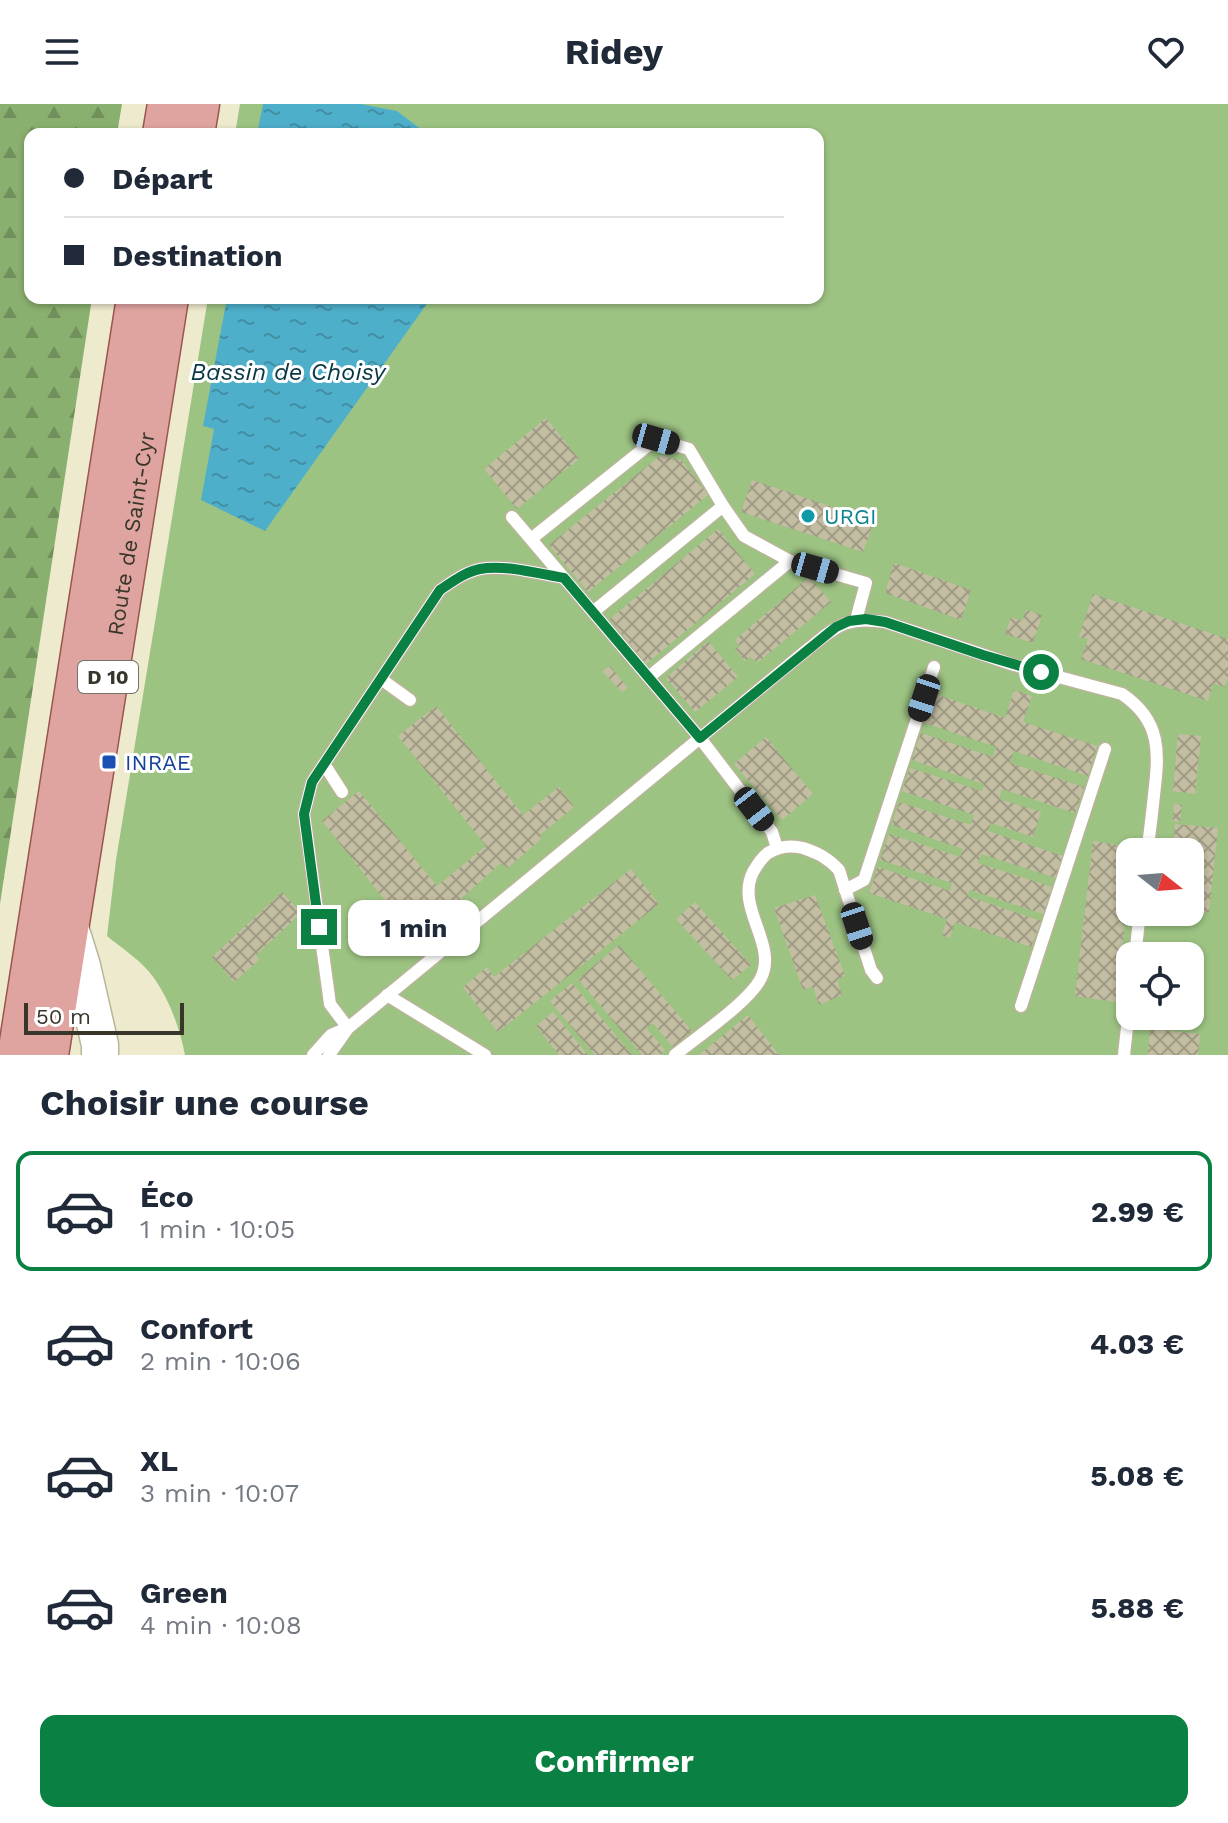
<!DOCTYPE html>
<html lang="fr">
<head>
<meta charset="utf-8">
<style>
  :root { --surface:#fff; --page:#f6f6f7; --text:#1f2937; --muted:#747a83; --line:#e0e1e3; --accent:#0b8043 }
  body { margin:0; font-family:"Work Sans",sans-serif; background:var(--page); color:var(--text); height:100vh; display:flex; flex-direction:column; font-size:30px; white-space:nowrap }
  * { box-sizing:border-box; margin:0 }
  p { font-size:26px; color:var(--muted) }
  .icon { flex:none; width:44px; height:44px; fill:none; stroke:currentColor; stroke-width:2; stroke-linecap:round; stroke-linejoin:round }
  .map { position:relative; height:951px; overflow:hidden }
  .side { display:flex; flex-direction:column; background:var(--surface); flex:1 }
  .side>* { flex:none }
  .guide { position:absolute; left:24px; top:24px; width:800px; height:176px; border-radius:16px; box-shadow:0 2px 6px #0004; display:grid; align-content:center; height:176px; padding:0 40px; background:var(--surface) }
  .needle { width:52px; rotate:107deg }
  .fabs { position:absolute; left:1116px; top:734px; display:grid; gap:16px }
  .fabs a { display:grid; place-items:center; width:88px; height:88px; border-radius:16px; background:var(--surface); box-shadow:0 2px 6px #0004; font-size:40px }
  .scale { position:absolute; left:24px; bottom:20px; width:160px; box-sizing:border-box; padding-left:8px; border:4px solid #38362b; border-top:0; font-size:22px; line-height:28px; white-space:nowrap; color:#38362b; -webkit-text-stroke:6px #fff; paint-order:stroke }
  .end { position:absolute; width:36px; height:36px; margin:-18px; border:10px solid #0b8043; background:#fff; box-shadow:0 0 0 4px #fff }
  .from { border-radius:50% }
  .bubble { position:absolute; height:56px; border-radius:16px; background:var(--surface); box-shadow:0 2px 6px #0004; font-size:26px; font-weight:700; line-height:56px; text-align:center }
  .car { position:absolute; width:24px; height:48px; margin:-24px -12px; border-radius:10px; box-shadow:0 0 6px 2px #0007; background:linear-gradient(#222 24%,#8ab4d8 0 40%,#222 0 76%,#8ab4d8 0 86%,#222 0) }
  .guide b { display:flex; align-items:center; gap:28px; height:76px; font-size:30px }
  .guide b+b { border-top:2px solid var(--line) }
  .guide i { width:20px; height:20px; background:var(--text) }
  ul { padding:0; list-style:none }
  li { display:flex; align-items:center; gap:24px; height:120px; margin:0 16px 12px; padding:0 24px; border:4px solid transparent; border-radius:16px }
  li div { flex:1 }
  li b { display:block; font-size:30px }
  li em { font-style:normal; font-weight:700 }
  li.active { border-color:var(--accent) }
  li>.icon { width:72px; height:72px; stroke-width:1.5 }
  h2 { padding:0 40px; font-size:36px; line-height:96px }
  .action { display:flex; gap:16px; margin-top:auto; padding:16px 40px }
  .action a { flex:1; height:92px; border-radius:16px; background:var(--accent); color:#fff; font-size:32px; font-weight:700; line-height:92px; text-align:center }
  header { display:flex; justify-content:space-between; align-items:center; height:104px; padding:0 40px; background:var(--surface); font-size:36px; font-weight:700 }
  .map>svg:first-child { display:block }
  .forest { fill:url(#forest-firs) }
  .green { fill:#9dc383; fill-rule:evenodd }
  .water { fill:url(#water-ripples) }
  .building { fill:url(#building-cross-hatch) }
  .lines { fill:none; stroke-linecap:round; stroke-linejoin:round }
  .lane-casing { stroke:#b9b599; stroke-width:15 }
  .secondary-casing { stroke:#b9b599; stroke-width:39 }
  .primary-casing { stroke:#98564e; stroke-width:43 }
  .lane { stroke:#fff; stroke-width:12 }
  .secondary { stroke:#fff; stroke-width:36 }
  .primary { stroke:#e0a4a0; stroke-width:40 }
  .route { stroke:#0b8043; stroke-width:10 }
  .culture-dot { fill:#0f9aa8; stroke:#fff; stroke-width:3 }
  .transit-dot { fill:#1a4fb4; stroke:#fff; stroke-width:3 }
  .labels { text-anchor:middle; stroke-width:6; stroke-linejoin:round; paint-order:stroke }
  .shield { fill:#fff; stroke:#74726b; stroke-width:2 }
  .shield-label { font-size:20px; font-weight:bold; fill:#38362b }
  .culture-label { font-size:22px; fill:#0d838f; stroke:#fff; text-anchor:start }
  .street-label { font-size:22px; fill:#38362b; stroke:#fff }
  .transit-label { font-size:22px; fill:#164399; stroke:#fff; text-anchor:start }
  .water-label { font-size:24px; font-style:italic; fill:#093744; stroke:#fff }
</style>
</head>
<body>
<header><svg class="icon" aria-label="menu" viewBox="0 0 24 24"><path d="M4 6h16M4 12h16M4 18h16"/></svg>Ridey<svg class="icon" aria-label="heart" viewBox="0 0 24 24"><path d="M12 20l-8-8c-3-5 5-10 8-4 3-6 11-1 8 4z"/></svg></header>
<div class="map">
<svg width="1228" height="951" viewBox="0 0 1228 951">
  <defs>
    <pattern id="forest-firs" width="22" height="20" patternUnits="userSpaceOnUse" patternTransform="scale(2)"><rect width="22" height="20" fill="#8ab06f"/><path d="M5 1l3.5 6h-7zM16 11l3.5 6h-7z" fill="#72905b"/></pattern>
    <pattern id="water-ripples" width="26" height="14" patternUnits="userSpaceOnUse" patternTransform="scale(2)"><rect width="26" height="14" fill="#4eafcb"/><path d="M2 4q2-2 4 0t4 0M15 11q2-2 4 0t4 0" fill="none" stroke="#428fa5"/></pattern>
    <pattern id="building-cross-hatch" width="8" height="8" patternUnits="userSpaceOnUse" patternTransform="scale(2)"><rect width="8" height="8" fill="#c3bea2"/><path d="M0 0l8 8M0 8l8-8" fill="none" stroke="#9f9b84"/></pattern>
  </defs>
  <rect width="100%" height="100%" fill="#eeeacd"/>
  <polygon class="forest" points="0,0 122,0 117,30 30,30 30,194 92,194 0,800"/>
  <path class="green" d="M 240,0 L 1228,0 L 1228,951 L 185,951 C 180,925 170,897 154,874 C 143,858 123,845 107,832 L 116,756 L 208,194 L 818,194 L 818,30 L 235,30 ZM 1130,748 L 1190,748 L 1190,808 L 1130,808 ZM 1130,852 L 1190,852 L 1190,912 L 1130,912 Z"/>
  <g class="water">
    <polygon points="263,0 361,0 397,7 427,30 257,30"/>
    <polygon points="227,194 431,194 265,427 201,396 214,325 203,322"/>
  </g>
  <g class="building">
    <polygon points="546,314 579,355 517,405 484,365"/>
    <polygon points="661,351 682,357 708,391 588,488 549,441"/>
    <polygon points="752,376 874,417 863,448 741,408"/>
    <polygon points="718,425 755,470 646,560 610,515"/>
    <polygon points="894,459 971,486 961,516 885,489"/>
    <polygon points="809,473 831,498 758,558 750,553 745,557 735,545 740,542 735,536"/>
    <polygon points="1093,490 1228,535 1228,574 1225,583 1213,579 1208,597 1081,555 1088,535 1079,533"/>
    <polygon points="1026,506 1042,511 1033,539 1005,530 1011,513 1022,517"/>
    <polygon points="708,537 738,573 695,608 666,574"/>
    <polygon points="610,562 628,584 622,588 602,567"/>
    <polygon points="1014,586 1032,592 1023,618 1097,642 1088,672 1014,647 1010,659 1084,683 1075,709 1002,685 999,695 1041,708 1033,733 991,719 988,727 1063,752 1056,774 981,750 978,759 1052,783 1043,810 970,786 967,792 1041,817 1031,843 955,818 950,834 942,831 947,815 869,789 878,763 950,787 952,779 880,756 889,730 960,753 963,745 892,721 899,698 971,721 974,711 902,687 910,664 982,687 984,680 912,656 921,629 993,653 996,643 922,618 932,589 1005,614"/>
    <polygon points="436,602 523,711 559,683 574,703 540,731 541,735 508,764 501,759 454,801 456,806 420,836 416,830 393,850 379,833 399,814 322,717 359,687 437,782 486,742 398,632"/>
    <polygon points="1178,630 1201,632 1195,690 1173,687"/>
    <polygon points="766,633 813,690 782,716 734,660"/>
    <polygon points="1174,700 1182,701 1180,718 1173,717"/>
    <polygon points="1175,720 1218,724 1209,808 1190,806 1190,781 1194,742 1173,740"/>
    <polygon points="1093,737 1133,744 1133,748 1130,748 1130,772 1116,898 1075,892"/>
    <polygon points="631,765 659,800 498,928 463,883 487,863 494,873"/>
    <polygon points="282,788 301,809 256,851 259,856 234,878 212,853"/>
    <polygon points="815,791 845,872 837,875 842,891 819,901 813,883 803,886 774,804"/>
    <polygon points="695,798 751,861 732,876 676,815"/>
    <polygon points="619,841 692,927 673,943 653,919 646,924 665,946 660,951 642,951 578,875"/>
    <polygon points="572,879 632,951 595,951 550,897"/>
    <polygon points="553,908 588,951 559,951 536,922"/>
    <polygon points="748,911 779,951 699,951"/>
    <polygon points="1150,925 1200,930 1198,951 1148,951"/>
  </g>
  <g class="lines">
    <g class="lane-casing">
      <g id="lane">
        <polyline points="512,413 700,634 772,728 777,744"/>
        <polyline points="531,435 656,335 689,345 723,402 744,432 790,457 866,479 856,516"/>
        <polyline points="593,508 723,402"/>
        <polyline points="649,573 790,457"/>
        <polyline points="381,575 410,596"/>
        <polyline points="324,660 342,688"/>
        <polyline points="845,786 864,776 934,563"/>
        <polyline points="1135,852 1140,808"/>
        <polyline points="387,891 485,951"/>
        <polyline points="1021,902 1105,645"/>
        <path d="M 348,924 L 330,900 L 304,710 L 312,678 L 440,486 C 452,478 465,468 480,465 C 504,460 540,470 564,474"/>
        <polyline points="313,951 331,931 345,925"/>
        <path d="M 329,951 L 348,924 L 808,545 C 837,522 846,512 885,518 L 1014,561 L 1122,590 C 1162,617 1159,649 1154,691 C 1152,710 1150,729 1147,748"/>
        <path d="M 675,951 C 697,933 750,897 761,874 C 778,840 735,804 753,768 C 757,761 761,754 768,749 C 778,743 791,741 803,744 C 818,749 828,754 839,766 L 871,866 L 877,874"/>
        <polyline points="1124,951 1130,896"/>
      </g>
    </g>
    <g class="secondary-casing">
      <polyline id="secondary" points="69,820 82,862 100,941 100,951"/>
    </g>
    <g class="primary-casing">
      <g id="primary">
        <polyline points="163,30 168,0"/>
        <polyline points="194,30 199,0"/>
        <polyline points="18,951 137,194"/>
        <path id="s1" d="M 48,951 L 168,194"/>
      </g>
    </g>
    <use href="#lane" class="lane"/>
    <use href="#secondary" class="secondary"/>
    <use href="#primary" class="primary"/>
  </g>
  <g class="lines">
    <path class="route" d="M 319,823 L 304,710 L 312,678 L 440,486 C 452,478 465,468 480,465 C 504,460 540,470 564,474 L 700,634 L 836,523 L 849,517 L 866,515 L 885,518 L 983,551 L 1041,568"/>
  </g>
  <circle class="culture-dot" cx="808" cy="412" r="8"/>
  <rect class="transit-dot" x="101" y="650" width="16" height="16" rx="4"/>
  <g class="labels">
    <rect class="shield" x="78" y="557" width="60" height="32" rx="6"/>
    <g class="shield-label">
      <text x="108" y="580">D 10</text>
    </g>
    <g class="culture-label">
      <text x="824" y="420">URGI</text>
    </g>
    <g class="street-label">
      <text dy="8" stroke="none"><textPath href="#s1" startOffset="528">Route de Saint-Cyr</textPath></text>
    </g>
    <g class="transit-label">
      <text x="125" y="666">INRAE</text>
    </g>
    <g class="water-label">
      <text x="288" y="276">Bassin de Choisy</text>
    </g>
  </g>
</svg>
<div class="fabs">
<a><svg class="needle" viewBox="-14 -14 28 28"><path d="M0-13l5 13h-10z" fill="#e53935"/><path d="M0 13l5-13h-10z" fill="#747a83"/></svg></a>
<a><svg class="icon" aria-label="locate" viewBox="0 0 24 24"><circle cx="12" cy="12" r="6"/><path d="M12 2v4M12 18v4M2 12h4M18 12h4"/></svg></a>
</div>
<div class="scale">50 m</div>
<i class="end from" style="left:1041px;top:568px"></i>
<i class="end" style="left:319px;top:823px"></i>
<div class="bubble" style="left:348px;top:796px;width:132px">1 min</div>
<i class="car" style="left:656px;top:335px;rotate:106deg"></i>
<i class="car" style="left:815px;top:464px;rotate:106deg"></i>
<i class="car" style="left:924px;top:594px;rotate:198deg"></i>
<i class="car" style="left:754px;top:705px;rotate:142deg"></i>
<i class="car" style="left:857px;top:822px;rotate:162deg"></i>
<div class="guide">
<b><i class="from"></i>Départ</b>
<b><i></i>Destination</b>
</div>
</div>
<section class="side">
<h2>Choisir une course</h2>
<ul>
<li class="active"><svg class="icon" aria-label="car" viewBox="0 0 24 24"><path d="M5 17H2v-5l4-1 3-4h7l3 4 3 1v5h-3M9 17h6M6 11h13"/><circle cx="7" cy="17" r="2"/><circle cx="17" cy="17" r="2"/></svg><div><b>Éco</b><p>1 min · 10:05</p></div><em>2.99 €</em></li>
<li><svg class="icon" aria-label="car" viewBox="0 0 24 24"><path d="M5 17H2v-5l4-1 3-4h7l3 4 3 1v5h-3M9 17h6M6 11h13"/><circle cx="7" cy="17" r="2"/><circle cx="17" cy="17" r="2"/></svg><div><b>Confort</b><p>2 min · 10:06</p></div><em>4.03 €</em></li>
<li><svg class="icon" aria-label="car" viewBox="0 0 24 24"><path d="M5 17H2v-5l4-1 3-4h7l3 4 3 1v5h-3M9 17h6M6 11h13"/><circle cx="7" cy="17" r="2"/><circle cx="17" cy="17" r="2"/></svg><div><b>XL</b><p>3 min · 10:07</p></div><em>5.08 €</em></li>
<li><svg class="icon" aria-label="car" viewBox="0 0 24 24"><path d="M5 17H2v-5l4-1 3-4h7l3 4 3 1v5h-3M9 17h6M6 11h13"/><circle cx="7" cy="17" r="2"/><circle cx="17" cy="17" r="2"/></svg><div><b>Green</b><p>4 min · 10:08</p></div><em>5.88 €</em></li>
</ul>
<div class="action"><a>Confirmer</a></div>
</section>
</body>
</html>
